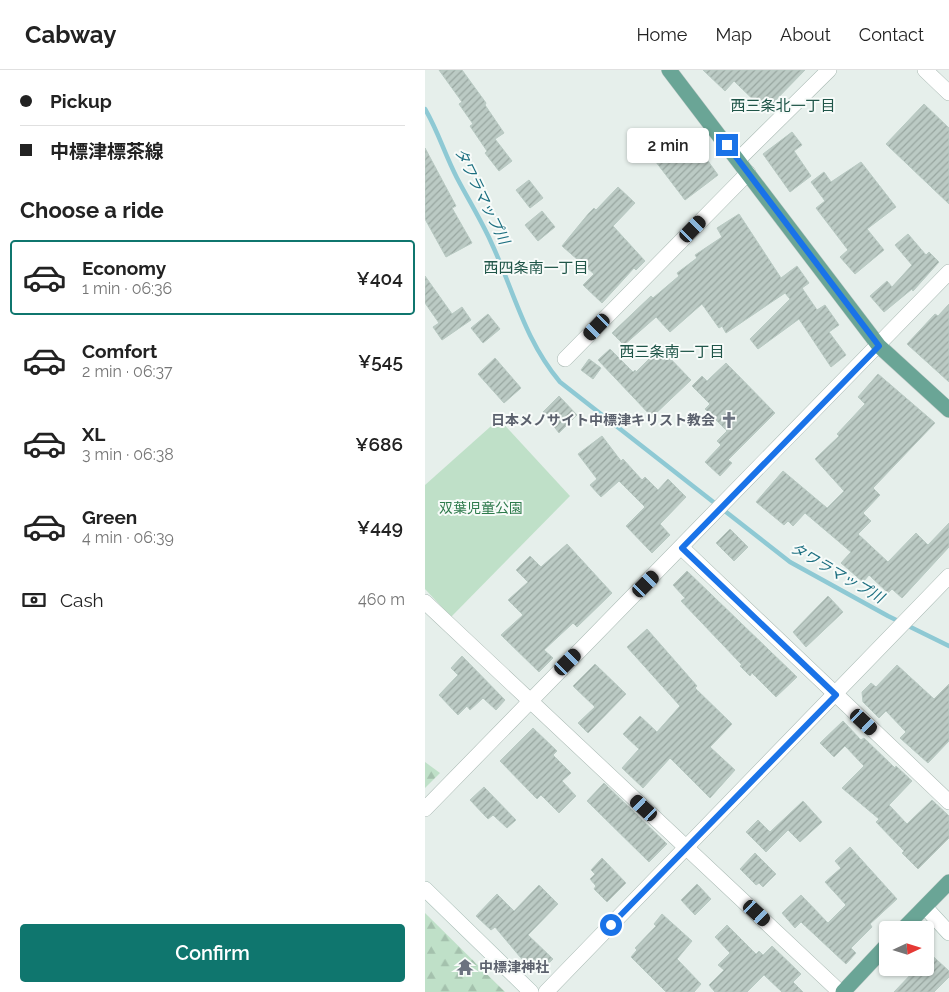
<!DOCTYPE html>
<html lang="en">
<head>
<meta charset="utf-8">
<style>
  :root { --surface:#fff; --page:#f2f2f2; --text:#222; --muted:#767676; --line:#e0e0e0; --accent:#0f766e }
  body { margin:0; font-family:Raleway,"Noto Sans JP",sans-serif; background:var(--page); color:var(--text); height:100vh; display:flex; flex-direction:column; font-size:19px; white-space:nowrap }
  * { box-sizing:border-box; margin:0 }
  p { font-size:16px; color:var(--muted) }
  .icon { flex:none; width:28px; height:28px; fill:none; stroke:currentColor; stroke-width:2; stroke-linecap:round; stroke-linejoin:round }
  .map { position:relative; flex:1; overflow:hidden }
  .panel { display:flex; flex-direction:column; background:var(--surface); width:425px }
  .panel>* { flex:none }
  .top-card { display:grid; align-content:center; height:110px; padding:0 20px; background:var(--surface) }
  .needle { width:32px; rotate:86deg }
  .fabs { position:absolute; left:454px; top:851px; display:grid; gap:10px }
  .fabs a { display:grid; place-items:center; width:55px; height:55px; border-radius:5px; background:var(--surface); box-shadow:0 1px 4px #0004; font-size:25px }
  .end { position:absolute; width:22px; height:22px; margin:-11px; border:6px solid #1a73e8; background:#fff; box-shadow:0 0 0 2px #fff }
  .from { border-radius:50% }
  .bubble { position:absolute; height:35px; border-radius:5px; background:var(--surface); box-shadow:0 1px 4px #0004; font-size:16px; font-weight:600; line-height:35px; text-align:center }
  .car { position:absolute; width:15px; height:30px; margin:-15px -8px; border-radius:6px; box-shadow:0 0 4px 1px #0007; background:linear-gradient(#222 24%,#8ab4d8 0 40%,#222 0 76%,#8ab4d8 0 86%,#222 0) }
  .top-card b { display:flex; align-items:center; gap:18px; height:48px; font-size:19px }
  .top-card b+b { border-top:1px solid var(--line) }
  .top-card i { width:12px; height:12px; background:var(--text) }
  ul { padding:0; list-style:none }
  li { display:flex; align-items:center; gap:15px; height:75px; margin:0 10px 8px; padding:0 10px; border:2px solid transparent; border-radius:5px }
  li div { flex:1 }
  li b { display:block; font-size:19px }
  li em { font-style:normal; font-weight:600 }
  li.current { border-color:var(--accent) }
  li>.icon { width:45px; height:45px; stroke-width:1.5 }
  h2 { padding:0 20px; font-size:22px; line-height:60px }
  .pay { display:flex; align-items:center; gap:12px; height:55px; padding:0 20px; font-size:19px }
  .pay p { margin-inline-start:auto }
  .primary-button { display:flex; gap:10px; margin-top:auto; padding:10px 20px }
  .primary-button a { flex:1; height:58px; border-radius:5px; background:var(--accent); color:#fff; font-size:20px; font-weight:600; line-height:58px; text-align:center }
  header { display:flex; align-items:center; gap:30px; box-sizing:border-box; height:70px; padding:0 25px; background:var(--surface); border-bottom:1px solid var(--line) }
  header strong { font-size:24px }
  nav { display:flex; gap:28px; margin-inline-start:auto; font-size:18px }
  main { display:flex; flex:1; min-height:0 }
  .map>svg:first-child { display:block }
  .green { fill:#bfe0c8 }
  .forest { fill:url(#forest-firs) }
  .lines { fill:none; stroke-linecap:round; stroke-linejoin:round }
  .stream { stroke:#8ec9d4; stroke-width:4.5 }
  .building { fill:url(#building-hatch); stroke:#b8c9c2 }
  .street-casing { stroke:#a8b8b2; stroke-width:16 }
  .secondary-casing { stroke:#a4bbb3; stroke-width:16 }
  .primary-casing { stroke:#c2cac8; stroke-width:16 }
  .street { stroke:#fff; stroke-width:15 }
  .secondary { stroke:#fff; stroke-width:15 }
  .primary { stroke:#6aa596; stroke-width:15 }
  .route { stroke:#1a73e8; stroke-width:6 }
  .labels { text-anchor:middle; stroke-width:4; stroke-linejoin:round; paint-order:stroke }
  .worship-label { font-size:14px; font-weight:bold; fill:#5b616d; stroke:#f7fbf9; text-anchor:end }
  .park-label { font-size:14px; fill:#2d7a4b; stroke:#f7fbf9 }
  .neighbourhood-label { font-size:15px; fill:#1f5548; stroke:#f7fbf9 }
  .water-label { font-size:15px; font-style:italic; fill:#1c6f80; stroke:#f7fbf9 }
</style>
</head>
<body>
<header>
<strong>Cabway</strong>
<nav><a>Home</a><a>Map</a><a>About</a><a>Contact</a></nav>
</header>
<main>
<section class="panel">
<div class="top-card">
<b><i class="from"></i>Pickup</b>
<b><i></i>中標津標茶線</b>
</div>
<h2>Choose a ride</h2>
<ul>
<li class="current"><svg class="icon" aria-label="car" viewBox="0 0 24 24"><path d="M5 17H2v-5l4-1 3-4h7l3 4 3 1v5h-3M9 17h6M6 11h13"/><circle cx="7" cy="17" r="2"/><circle cx="17" cy="17" r="2"/></svg><div><b>Economy</b><p>1 min · 06:36</p></div><em>¥404</em></li>
<li><svg class="icon" aria-label="car" viewBox="0 0 24 24"><path d="M5 17H2v-5l4-1 3-4h7l3 4 3 1v5h-3M9 17h6M6 11h13"/><circle cx="7" cy="17" r="2"/><circle cx="17" cy="17" r="2"/></svg><div><b>Comfort</b><p>2 min · 06:37</p></div><em>¥545</em></li>
<li><svg class="icon" aria-label="car" viewBox="0 0 24 24"><path d="M5 17H2v-5l4-1 3-4h7l3 4 3 1v5h-3M9 17h6M6 11h13"/><circle cx="7" cy="17" r="2"/><circle cx="17" cy="17" r="2"/></svg><div><b>XL</b><p>3 min · 06:38</p></div><em>¥686</em></li>
<li><svg class="icon" aria-label="car" viewBox="0 0 24 24"><path d="M5 17H2v-5l4-1 3-4h7l3 4 3 1v5h-3M9 17h6M6 11h13"/><circle cx="7" cy="17" r="2"/><circle cx="17" cy="17" r="2"/></svg><div><b>Green</b><p>4 min · 06:39</p></div><em>¥449</em></li>
</ul>
<div class="pay"><svg class="icon" aria-label="cash" viewBox="0 0 24 24"><path d="M3 7h18v10H3z"/><circle cx="12" cy="12" r="2"/></svg>Cash<p>460 m</p></div>
<div class="primary-button"><a>Confirm</a></div>
</section>
<div class="map">
<svg width="524" height="922" viewBox="0 0 524 922">
  <defs>
    <pattern id="forest-firs" width="22" height="20" patternUnits="userSpaceOnUse" patternTransform="scale(1.25)"><rect width="22" height="20" fill="#bfe0c8"/><path d="M5 1l3.5 6h-7zM16 11l3.5 6h-7z" fill="#a4c1ad"/></pattern>
    <pattern id="building-hatch" width="6" height="6" patternUnits="userSpaceOnUse" patternTransform="scale(1.25)"><rect width="6" height="6" fill="#bbcac4"/><path d="M-1 1l2-2M0 6l6-6M5 7l2-2" fill="none" stroke="#98a6a0"/></pattern>
  </defs>
  <rect width="100%" height="100%" fill="#e6efeb"/>
  <polygon class="green" points="74,349 145,426 26,547 0,519 0,415"/>
  <g class="forest">
    <polygon points="0,692 15,703 0,718"/>
    <polygon points="0,843 80,922 0,922"/>
  </g>
  <g class="lines">
    <path class="stream" d="M 0,39 C 13,61 20,85 32,108 C 43,129 56,150 66,172 C 89,221 99,269 135,312 L 365,492 L 463,546 L 524,576"/>
  </g>
  <g class="building">
    <polygon points="14,0 37,0 61,33 60,35 79,63 70,69 87,91 74,101 60,83 62,81 45,56 48,54 34,34 37,32"/>
    <polygon points="278,0 380,0 340,41 309,11 300,21"/>
    <polygon points="499,34 524,58 524,134 461,74"/>
    <polygon points="367,62 377,75 369,81 386,106 365,122 338,84"/>
    <polygon points="265,66 293,105 260,130 231,92"/>
    <polygon points="0,78 31,136 27,138 47,173 21,187 0,149"/>
    <polygon points="436,92 471,137 442,159 459,180 430,204 415,187 423,180 391,138 400,131 386,112 399,102 406,112"/>
    <polygon points="104,110 118,128 105,138 91,120"/>
    <polygon points="193,117 210,133 188,156 220,191 211,200 209,198 177,233 158,215 169,204 137,176 164,143 169,138 171,140"/>
    <polygon points="117,141 130,157 113,171 100,155"/>
    <polygon points="314,144 356,208 372,196 384,213 377,218 392,240 400,235 414,255 404,262 421,285 406,297 374,249 333,279 325,269 365,229 360,223 301,263 297,256 294,258 277,234 245,262 231,247 199,275 187,263 226,226 228,228 254,206 252,203 272,188 270,185 297,167 292,158"/>
    <polygon points="483,164 501,185 504,182 514,192 488,221 487,219 459,242 445,226 462,211 467,217 487,195 470,175"/>
    <polygon points="0,206 27,244 37,237 46,250 17,270 8,257 14,253 0,233"/>
    <polygon points="524,234 524,312 482,274 510,244 513,246"/>
    <polygon points="63,244 75,259 58,273 46,258"/>
    <polygon points="235,278 266,310 227,347 173,290 185,279 208,302 210,300 211,302"/>
    <polygon points="70,288 96,318 79,333 53,304"/>
    <polygon points="164,289 176,298 168,309 156,300"/>
    <polygon points="301,293 350,343 303,390 307,393 295,406 280,392 296,375 292,371 302,361 280,339 285,334 267,316 277,306 282,311"/>
    <polygon points="453,304 510,353 448,418 455,425 438,443 446,451 433,464 463,492 491,463 503,475 524,453 524,477 477,528 467,519 463,523 444,505 438,512 416,493 426,482 380,443 368,456 363,451 359,455 331,432 358,401 402,438 419,421 390,389 414,366 412,364 440,334 433,327"/>
    <polygon points="134,326 152,345 134,363 118,342"/>
    <polygon points="177,366 196,391 198,389 217,410 220,407 233,420 243,409 261,427 235,454 245,465 227,483 201,456 220,437 194,411 176,427 165,415 172,409 153,384"/>
    <polygon points="305,459 323,477 309,491 291,473"/>
    <polygon points="142,474 187,523 152,557 148,553 119,580 128,588 114,602 76,565 98,545 83,530 103,512 91,500 105,486 116,497"/>
    <polygon points="262,501 372,607 351,627 327,603 325,606 315,596 317,595 256,531 260,528 248,515"/>
    <polygon points="403,526 418,542 381,577 368,562"/>
    <polygon points="222,559 272,616 270,618 307,654 285,677 310,700 285,728 245,688 218,718 197,698 214,679 198,664 215,646 232,662 255,636 202,577"/>
    <polygon points="37,586 80,630 71,640 58,628 45,640 42,636 33,645 14,625 33,605 26,598"/>
    <polygon points="170,594 201,624 163,663 153,653 170,637 148,616"/>
    <polygon points="472,595 509,629 524,614 524,671 503,693 475,668 481,662 461,641 454,648 438,632 437,622 446,613 451,617"/>
    <polygon points="418,651 436,670 439,668 470,698 471,696 487,711 464,735 482,754 507,730 524,746 524,768 493,799 477,783 479,781 451,752 454,749 417,718 439,696 420,676 409,687 395,673"/>
    <polygon points="108,658 132,681 128,685 146,703 137,711 151,726 134,743 116,725 112,729 75,691"/>
    <polygon points="179,713 242,774 224,792 162,731"/>
    <polygon points="59,717 91,750 82,758 68,745 63,749 45,730"/>
    <polygon points="378,731 397,752 375,772 363,760 341,782 321,762 333,750 345,762"/>
    <polygon points="425,777 472,829 445,854 447,857 426,878 431,883 421,894 376,852 370,858 357,843 376,825 403,853 421,835 400,812 416,798 410,791"/>
    <polygon points="330,783 351,804 338,817 334,813 331,815 315,799"/>
    <polygon points="177,788 201,813 182,832 169,819 171,816 165,809 170,804 166,800"/>
    <polygon points="272,814 286,829 270,845 256,830"/>
    <polygon points="114,815 133,834 103,865 128,889 115,902 105,892 101,894 70,857 66,860 51,846 72,824 89,841"/>
    <polygon points="237,844 267,871 252,889 276,914 269,922 241,922 206,887 212,880 210,878 231,856 229,854"/>
    <polygon points="302,855 331,884 334,881 338,885 347,876 376,904 368,912 378,922 357,922 339,905 322,922 290,922 284,915 299,900 293,895 305,883 290,867"/>
    <polygon points="500,879 524,901 524,907 509,922 469,922 492,898 500,898"/>
  </g>
  <g class="lines">
    <g class="street-casing">
      <g id="street">
        <polyline points="500,0 524,23"/>
        <polyline points="313,90 404,0"/>
        <polyline points="140,289 323,103"/>
        <polyline points="257,478 524,732"/>
        <polyline points="0,532 415,922"/>
        <polyline points="0,739 524,202"/>
        <polyline points="121,922 524,506"/>
      </g>
    </g>
    <g class="secondary-casing">
      <g id="secondary">
        <polyline points="0,819 106,922"/>
        <polyline points="500,837 524,863"/>
      </g>
    </g>
    <g class="primary-casing">
      <g id="primary">
        <polyline points="244,0 454,276 524,340"/>
        <polyline points="477,860 524,812"/>
        <polyline points="418,922 462,875"/>
      </g>
    </g>
    <use href="#street" class="street"/>
    <use href="#secondary" class="secondary"/>
    <use href="#primary" class="primary"/>
  </g>
  <g class="lines">
    <polyline class="route" points="186,855 411,625 257,478 454,276 302,75"/>
  </g>
  <defs>
    <g id="church-bare" transform="scale(1.35)"><path d="M-1.2-6h2.4v3.5h3.3v2.4h-3.3V6h-2.4V-.1h-3.3v-2.4h3.3Z" fill="#6b7280" stroke="#f7fbf9" stroke-width="2.5" paint-order="stroke"/></g>
    <g id="temple-bare" transform="scale(1.35)"><path d="M0-6L5-2H3V0L6.5 2.5H4V6H1.5V3h-3V6H-4V2.5H-6.5L-3 0V-2H-5Z" fill="#6b7280" stroke="#f7fbf9" stroke-width="2.5" paint-order="stroke"/></g>
  </defs>
  <g fill-rule="evenodd">
    <use href="#church-bare" x="304" y="350"/>
    <use href="#temple-bare" x="40" y="897"/>
  </g>
  <g class="labels">
    <g class="worship-label">
      <text x="290" y="355">日本メノサイト中標津キリスト教会</text>
      <text x="54" y="902" text-anchor="start">中標津神社</text>
    </g>
    <g class="park-label">
      <text x="56" y="443">双葉児童公園</text>
    </g>
    <g class="neighbourhood-label">
      <text x="358" y="41">西三条北一丁目</text>
      <text x="111" y="203">西四条南一丁目</text>
      <text x="247" y="287">西三条南一丁目</text>
    </g>
    <g class="water-label">
      <text transform="translate(57 126) rotate(64)" y="5">タワラマップ川</text>
      <text transform="translate(412 503) rotate(30)" y="5">タワラマップ川</text>
    </g>
  </g>
</svg>
<div class="fabs">
<a><svg class="needle" viewBox="-14 -14 28 28"><path d="M0-13l5 13h-10z" fill="#e53935"/><path d="M0 13l5-13h-10z" fill="#767676"/></svg></a>
</div>
<i class="end from" style="left:186px;top:855px"></i>
<i class="end" style="left:302px;top:75px"></i>
<div class="bubble" style="left:202px;top:58px;width:82px">2 min</div>
<i class="car" style="left:268px;top:159px;rotate:44deg"></i>
<i class="car" style="left:172px;top:257px;rotate:224deg"></i>
<i class="car" style="left:221px;top:514px;rotate:45deg"></i>
<i class="car" style="left:143px;top:592px;rotate:45deg"></i>
<i class="car" style="left:439px;top:652px;rotate:133deg"></i>
<i class="car" style="left:219px;top:738px;rotate:313deg"></i>
<i class="car" style="left:332px;top:843px;rotate:133deg"></i>
</div>
</main>
</body>
</html>
